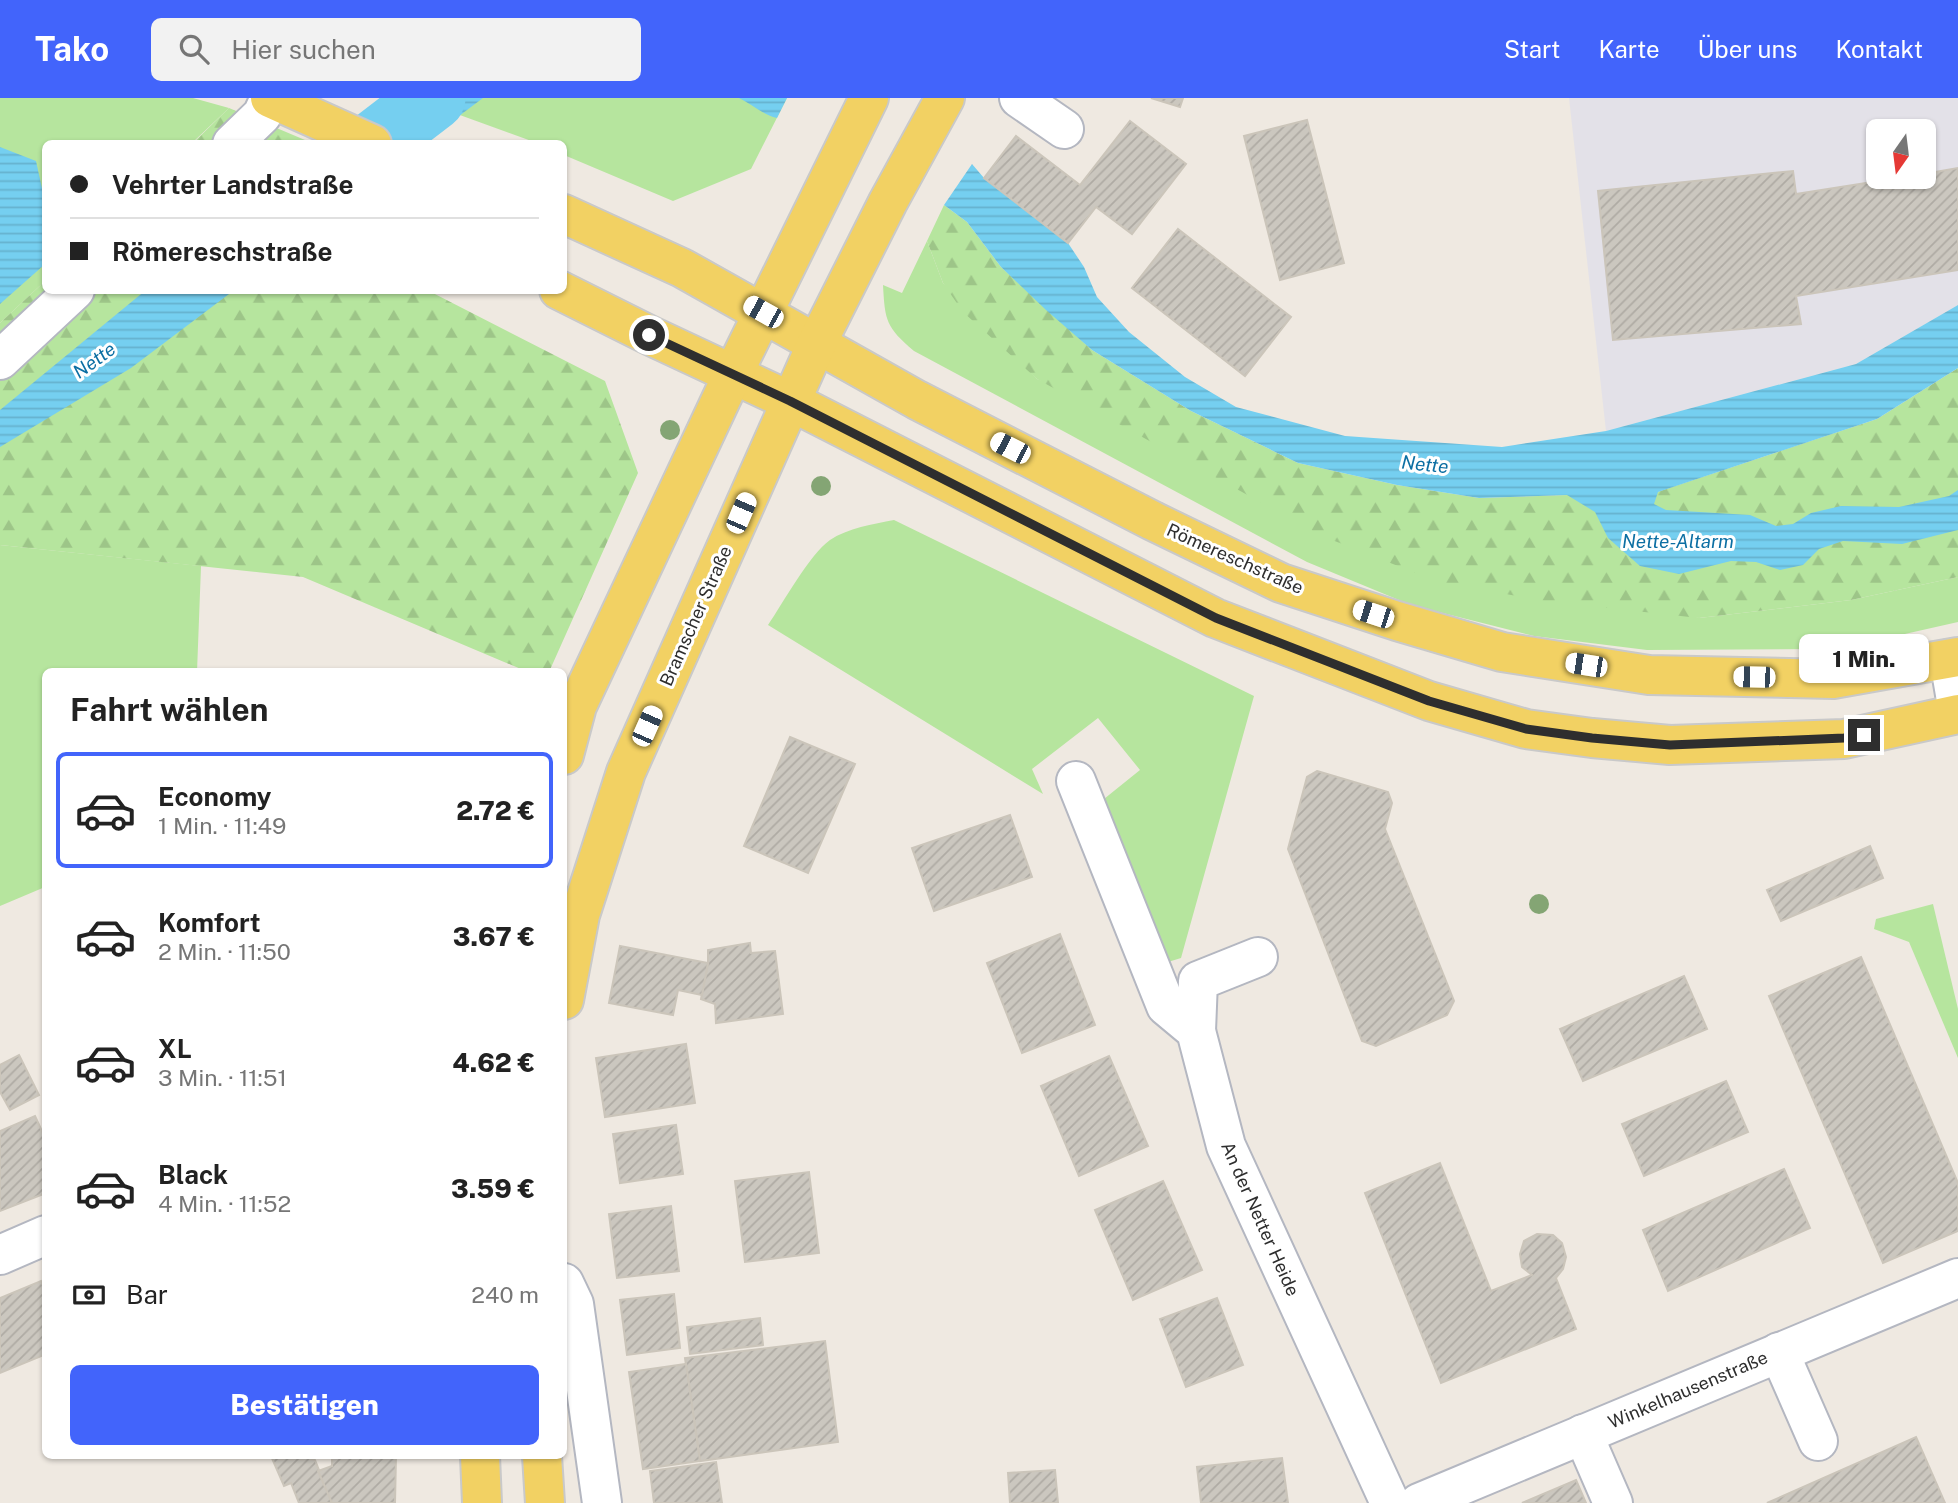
<!DOCTYPE html>
<html lang="de">
<head>
<meta charset="utf-8">
<style>
  :root { --surface:#fff; --page:#f2f2f2; --text:#222; --muted:#767676; --line:#e0e0e0; --accent:#4264fb }
  body { margin:0; font-family:"Public Sans",sans-serif; background:var(--page); color:var(--text); height:100vh; display:flex; flex-direction:column; font-size:26px; white-space:nowrap }
  * { box-sizing:border-box; margin:0 }
  p { font-size:23px; color:var(--muted) }
  .icon { flex:none; width:38px; height:38px; fill:none; stroke:currentColor; stroke-width:2; stroke-linecap:round; stroke-linejoin:round }
  .map { position:relative; flex:1; overflow:hidden }
  .sheet { position:absolute; left:42px; top:570px; width:525px; height:791px; display:flex; flex-direction:column; background:var(--surface); border-radius:10px; box-shadow:0 2px 5px #0004 }
  .sheet>* { flex:none }
  .banner { position:absolute; left:42px; top:42px; width:525px; height:154px; border-radius:10px; box-shadow:0 2px 5px #0004; display:grid; align-content:center; height:154px; padding:0 28px; background:var(--surface) }
  .needle { width:46px; rotate:194deg }
  .tools { position:absolute; left:1866px; top:21px; display:grid; gap:14px }
  .tools a { display:grid; place-items:center; width:70px; height:70px; border-radius:10px; background:var(--surface); box-shadow:0 2px 5px #0004; font-size:35px }
  .end { position:absolute; width:32px; height:32px; margin:-16px; border:9px solid #2e2e2e; background:#fff; box-shadow:0 0 0 4px #fff }
  .from { border-radius:50% }
  .bubble { position:absolute; height:49px; border-radius:10px; background:var(--surface); box-shadow:0 2px 5px #0004; font-size:23px; font-weight:800; line-height:49px; text-align:center }
  .car { position:absolute; width:21px; height:42px; margin:-21px -10px; border-radius:9px; box-shadow:0 0 5px 2px #0007; background:linear-gradient(#fff 24%,#345 0 40%,#fff 0 76%,#345 0 86%,#fff 0) }
  .banner b { display:flex; align-items:center; gap:24px; height:66px; font-size:26px }
  .banner b+b { border-top:2px solid var(--line) }
  .banner i { width:18px; height:18px; background:var(--text) }
  ul { padding:0; list-style:none }
  li { display:flex; align-items:center; gap:21px; height:116px; margin:0 14px 10px; padding:0 14px; border:4px solid transparent; border-radius:10px }
  li div { flex:1 }
  li b { display:block; font-size:26px }
  li em { font-style:normal; font-weight:800 }
  li.current { border-color:var(--accent) }
  li>.icon { width:63px; height:63px; stroke-width:1.5 }
  h2 { padding:0 28px; font-size:32px; line-height:84px }
  .pay { display:flex; align-items:center; gap:18px; height:77px; padding:0 28px; font-size:26px }
  .pay p { margin-inline-start:auto }
  .cta { display:flex; gap:14px; margin-top:auto; padding:14px 28px }
  .cta a { flex:1; height:80px; border-radius:10px; background:var(--accent); color:#fff; font-size:28px; font-weight:800; line-height:80px; text-align:center }
  header { display:flex; align-items:center; gap:42px; box-sizing:border-box; height:98px; padding:0 35px; background:var(--accent); color:#fff }
  header strong { font-size:33px }
  nav { display:flex; gap:38px; margin-inline-start:auto; font-size:24px }
  .search { width:490px; height:63px; background:var(--page); display:flex; align-items:center; gap:18px; box-sizing:border-box; padding:0 24px; border-radius:10px; color:var(--muted); font-size:26px }
  .map>svg:first-child { display:block }
  .industrial { fill:#e3e1e8; fill-rule:evenodd }
  .grass { fill:#b6e59e }
  .forest { fill:url(#forest-firs) }
  .water { fill:url(#water-rules) }
  .lines { fill:none; stroke-linecap:round; stroke-linejoin:round }
  .river { stroke:#75cff0; stroke-width:65 }
  .building { fill:url(#building-hatch); stroke:#cbc5ba; stroke-width:2 }
  .minor-casing { stroke:#b4b7c1; stroke-width:42 }
  .major-casing { stroke:#c9c9c9; stroke-width:42 }
  .minor { stroke:#fff; stroke-width:38 }
  .major { stroke:#f2d163; stroke-width:38 }
  .tree { fill:#84a574 }
  .route { stroke:#2e2e2e; stroke-width:9 }
  .labels { text-anchor:middle; stroke-width:6; stroke-linejoin:round; paint-order:stroke }
  .street-label { font-size:18px; fill:#2e2e2e; stroke:#fff }
  .water-label { font-size:19px; font-style:italic; fill:#0d6fa3; stroke:#fff }
</style>
</head>
<body>
<header>
<strong>Tako</strong>
<div class="search"><svg class="icon" aria-label="search" viewBox="0 0 24 24"><circle cx="10" cy="10" r="6"/><path d="M15 15l6 6"/></svg>Hier suchen</div>
<nav><a>Start</a><a>Karte</a><a>Über uns</a><a>Kontakt</a></nav>
</header>
<div class="map">
<svg width="1958" height="1405" viewBox="0 0 1958 1405">
  <defs>
    <pattern id="forest-firs" width="22" height="20" patternUnits="userSpaceOnUse" patternTransform="scale(1.75)"><rect width="22" height="20" fill="#b6e59e"/><path d="M5 1l3.5 6h-7zM16 11l3.5 6h-7z" fill="#9dc588"/></pattern>
    <pattern id="water-rules" width="6" height="5" patternUnits="userSpaceOnUse" patternTransform="scale(1.75)"><rect width="6" height="5" fill="#75cff0"/><path d="M0 2.5h6" fill="none" stroke="#66b2ce"/></pattern>
    <pattern id="building-hatch" width="6" height="6" patternUnits="userSpaceOnUse" patternTransform="scale(1.75)"><rect width="6" height="6" fill="#cbc7bf"/><path d="M-1 1l2-2M0 6l6-6M5 7l2-2" fill="none" stroke="#afaba4"/></pattern>
  </defs>
  <rect width="100%" height="100%" fill="#efe9e1"/>
  <path class="industrial" d="M 1569,0 L 1958,0 L 1958,207 L 1856,266 L 1606,333 ZM 1878,33 L 1923,33 L 1923,79 L 1878,79 Z"/>
  <g class="grass">
    <polygon points="0,0 193,0 229,10 192,45 46,46 45,183 0,225"/>
    <polygon points="413,0 787,0 751,71 673,103 564,57 564,46 537,45"/>
    <path d="M 927,143 L 943,185 L 1037,281 L 1699,520 L 1851,502 L 1958,479 L 1958,524 L 1856,547 L 1825,551 L 1647,552 L 1534,538 L 1411,507 L 1307,464 L 914,253 C 886,229 885,223 883,187 L 902,195 Z"/>
    <path d="M 894,422 L 1254,598 L 1181,860 L 1168,864 L 1104,701 L 1140,672 L 1098,620 L 1032,671 L 1043,696 L 768,527 C 783,505 809,457 830,442 C 848,430 873,426 894,422 Z"/>
    <polygon points="0,447 201,468 197,574 46,574 45,789 0,808"/>
    <polygon points="1933,806 1958,911 1958,960 1909,844 1874,831 1876,821"/>
  </g>
  <g class="forest">
    <polygon points="229,10 305,42 313,45 192,46"/>
    <polygon points="944,107 967,124 1001,169 1092,252 1191,313 1298,365 1397,387 1479,400 1657,394 1877,321 1958,270 1958,479 1851,502 1699,520 1544,503 1436,483 1322,438 1037,281 963,214 943,185 927,143"/>
    <polygon points="45,183 46,192 429,193 605,283 638,375 549,574 528,574 303,479 0,447 0,225"/>
  </g>
  <g class="water">
    <polygon points="413,0 483,0 459,18"/>
    <path d="M 739,0 L 787,0 L 777,20 C 763,17 752,6 739,0 Z"/>
    <polygon points="0,49 36,63 45,104 44,167 0,206"/>
    <polygon points="972,66 984,80 1068,145 1084,169 1097,199 1129,234 1185,279 1236,309 1345,338 1502,349 1606,333 1856,266 1958,207 1958,270 1877,321 1658,394 1654,406 1666,412 1750,417 1776,428 1793,426 1811,415 1841,408 1899,409 1949,398 1958,392 1958,432 1902,446 1843,443 1819,451 1803,467 1780,472 1756,464 1731,463 1679,476 1640,468 1608,440 1595,414 1567,397 1479,400 1397,387 1298,365 1191,313 1092,252 1046,212 1001,169 967,124 944,107"/>
    <polygon points="146,192 233,193 131,270 0,349 0,312"/>
  </g>
  <g class="lines">
    <polyline class="river" points="373,46 433,0"/>
  </g>
  <g class="building">
    <polygon points="1151,0 1183,0 1180,9"/>
    <polygon points="1307,22 1344,165 1280,182 1244,38"/>
    <polygon points="1130,23 1186,66 1132,136 1096,109 1068,145 984,80 1016,38 1080,87"/>
    <polygon points="1958,70 1958,172 1796,198 1801,226 1613,242 1598,93 1793,73 1796,96 1904,79 1923,79 1923,76"/>
    <polygon points="1178,131 1291,219 1245,278 1132,190"/>
    <polygon points="790,639 855,666 808,775 744,748"/>
    <polygon points="1317,673 1388,694 1392,705 1385,731 1454,903 1447,917 1376,948 1362,943 1288,751 1307,679"/>
    <polygon points="1010,717 1032,779 934,813 912,750"/>
    <polygon points="1870,748 1883,780 1781,823 1767,792"/>
    <polygon points="1060,836 1095,927 1022,955 987,865"/>
    <polygon points="750,845 751,855 775,853 783,916 716,925 715,906 701,901 708,865 708,852"/>
    <polygon points="620,848 708,865 702,897 678,892 673,917 609,905"/>
    <polygon points="1861,859 1958,1085 1958,1133 1883,1165 1769,898"/>
    <polygon points="1684,878 1707,931 1583,983 1560,931"/>
    <polygon points="686,946 695,1005 605,1019 596,960"/>
    <polygon points="19,957 39,997 10,1012 0,994 0,967"/>
    <polygon points="1109,958 1148,1048 1079,1078 1041,988"/>
    <polygon points="1726,983 1748,1034 1644,1078 1622,1026"/>
    <polygon points="35,1018 46,1042 46,1095 0,1113 0,1033"/>
    <polygon points="676,1027 683,1076 620,1085 613,1036"/>
    <polygon points="1440,1065 1491,1193 1532,1177 1522,1169 1520,1156 1524,1143 1537,1136 1553,1137 1562,1145 1566,1159 1563,1171 1556,1180 1576,1231 1441,1285 1365,1095"/>
    <polygon points="1784,1071 1810,1130 1668,1193 1643,1132"/>
    <polygon points="809,1074 819,1155 745,1164 735,1083"/>
    <polygon points="1163,1083 1202,1172 1133,1202 1095,1112"/>
    <polygon points="671,1108 679,1173 617,1180 609,1116"/>
    <polygon points="41,1183 46,1195 46,1256 0,1275 0,1200"/>
    <polygon points="674,1196 680,1250 627,1257 620,1202"/>
    <polygon points="1217,1200 1243,1267 1186,1289 1160,1221"/>
    <polygon points="760,1220 763,1247 690,1256 687,1229"/>
    <polygon points="825,1243 838,1344 700,1363 685,1260"/>
    <polygon points="686,1266 700,1363 643,1371 629,1274"/>
    <polygon points="1916,1339 1945,1405 1767,1405"/>
    <polygon points="271,1358 302,1358 315,1362 332,1405 299,1405 291,1385 284,1388"/>
    <polygon points="332,1358 396,1358 395,1405 332,1405 318,1373 332,1368"/>
    <polygon points="1282,1360 1288,1405 1201,1405 1197,1369"/>
    <polygon points="716,1364 722,1405 654,1405 650,1373"/>
    <polygon points="1055,1372 1058,1405 1010,1405 1008,1375"/>
    <polygon points="1576,1382 1586,1405 1522,1405"/>
  </g>
  <g class="lines">
    <g class="minor-casing">
      <g id="minor">
        <polyline points="1019,0 1064,31"/>
        <polyline points="232,46 262,17 270,0"/>
        <polyline points="0,262 75,192"/>
        <polyline points="1949,561 1958,614"/>
        <polyline points="1076,683 1166,908 1196,933 1226,1048 1390,1405"/>
        <polyline points="1196,933 1198,883 1258,859"/>
        <polyline points="0,1157 46,1137"/>
        <polyline points="564,1185 574,1206 602,1405"/>
        <polyline points="1779,1254 1818,1343"/>
        <polyline points="1583,1336 1613,1405"/>
        <polyline points="1419,1405 1958,1180"/>
      </g>
    </g>
    <g class="major-casing">
      <g id="major">
        <polyline points="270,0 372,46"/>
        <polyline points="564,116 682,170 917,302 1153,423 1281,485 1397,523 1502,554 1649,577 1833,581 1958,559"/>
        <polyline points="559,192 649,237 790,303 1215,520 1429,603 1526,631 1592,640 1670,647 1844,641 1958,616"/>
        <polyline points="564,657 577,608 733,276 869,0"/>
        <polyline points="564,902 580,817 626,674 817,245 888,104 945,0"/>
        <polyline points="480,1358 482,1405"/>
        <polyline points="542,1358 545,1405"/>
      </g>
    </g>
    <use href="#minor" class="minor"/>
    <use href="#major" class="major"/>
  </g>
  <g class="tree">
    <circle cx="670" cy="332" r="10"/>
    <circle cx="821" cy="388" r="10"/>
    <circle cx="1539" cy="806" r="10"/>
  </g>
  <g class="lines">
    <polyline class="route" points="649,237 790,303 1216,520 1429,603 1526,631 1592,640 1670,647 1844,640 1864,637"/>
  </g>
  <g class="labels">
    <g class="street-label">
      <text transform="translate(1235 461) rotate(24)" y="6">Römereschstraße</text>
      <text transform="translate(696 518) rotate(-66)" y="6">Bramscher Straße</text>
      <text transform="translate(1260 1121) rotate(66)" y="6">An der Netter Heide</text>
      <text transform="translate(1688 1292) rotate(-23)" y="6">Winkelhausenstraße</text>
    </g>
    <g class="water-label">
      <text transform="translate(94 262) rotate(-36)" y="7">Nette</text>
      <text transform="translate(1425 366) rotate(6)" y="7">Nette</text>
      <text x="1678" y="450">Nette-Altarm</text>
    </g>
  </g>
</svg>
<div class="tools">
<a><svg class="needle" viewBox="-14 -14 28 28"><path d="M0-13l5 13h-10z" fill="#e53935"/><path d="M0 13l5-13h-10z" fill="#767676"/></svg></a>
</div>
<i class="end from" style="left:649px;top:237px"></i>
<i class="end" style="left:1864px;top:637px"></i>
<div class="bubble" style="left:1799px;top:536px;width:130px">1 Min.</div>
<i class="car" style="left:763px;top:214px;rotate:299deg"></i>
<i class="car" style="left:1010px;top:350px;rotate:297deg"></i>
<i class="car" style="left:741px;top:415px;rotate:23deg"></i>
<i class="car" style="left:1373px;top:516px;rotate:288deg"></i>
<i class="car" style="left:1586px;top:567px;rotate:279deg"></i>
<i class="car" style="left:1754px;top:579px;rotate:271deg"></i>
<i class="car" style="left:647px;top:628px;rotate:24deg"></i>
<div class="banner">
<b><i class="from"></i>Vehrter Landstraße</b>
<b><i></i>Römereschstraße</b>
</div>
<section class="sheet">
<h2>Fahrt wählen</h2>
<ul>
<li class="current"><svg class="icon" aria-label="car" viewBox="0 0 24 24"><path d="M5 17H2v-5l4-1 3-4h7l3 4 3 1v5h-3M9 17h6M6 11h13"/><circle cx="7" cy="17" r="2"/><circle cx="17" cy="17" r="2"/></svg><div><b>Economy</b><p>1 Min. · 11:49</p></div><em>2.72 €</em></li>
<li><svg class="icon" aria-label="car" viewBox="0 0 24 24"><path d="M5 17H2v-5l4-1 3-4h7l3 4 3 1v5h-3M9 17h6M6 11h13"/><circle cx="7" cy="17" r="2"/><circle cx="17" cy="17" r="2"/></svg><div><b>Komfort</b><p>2 Min. · 11:50</p></div><em>3.67 €</em></li>
<li><svg class="icon" aria-label="car" viewBox="0 0 24 24"><path d="M5 17H2v-5l4-1 3-4h7l3 4 3 1v5h-3M9 17h6M6 11h13"/><circle cx="7" cy="17" r="2"/><circle cx="17" cy="17" r="2"/></svg><div><b>XL</b><p>3 Min. · 11:51</p></div><em>4.62 €</em></li>
<li><svg class="icon" aria-label="car" viewBox="0 0 24 24"><path d="M5 17H2v-5l4-1 3-4h7l3 4 3 1v5h-3M9 17h6M6 11h13"/><circle cx="7" cy="17" r="2"/><circle cx="17" cy="17" r="2"/></svg><div><b>Black</b><p>4 Min. · 11:52</p></div><em>3.59 €</em></li>
</ul>
<div class="pay"><svg class="icon" aria-label="cash" viewBox="0 0 24 24"><path d="M3 7h18v10H3z"/><circle cx="12" cy="12" r="2"/></svg>Bar<p>240 m</p></div>
<div class="cta"><a>Bestätigen</a></div>
</section>
</div>
</body>
</html>
